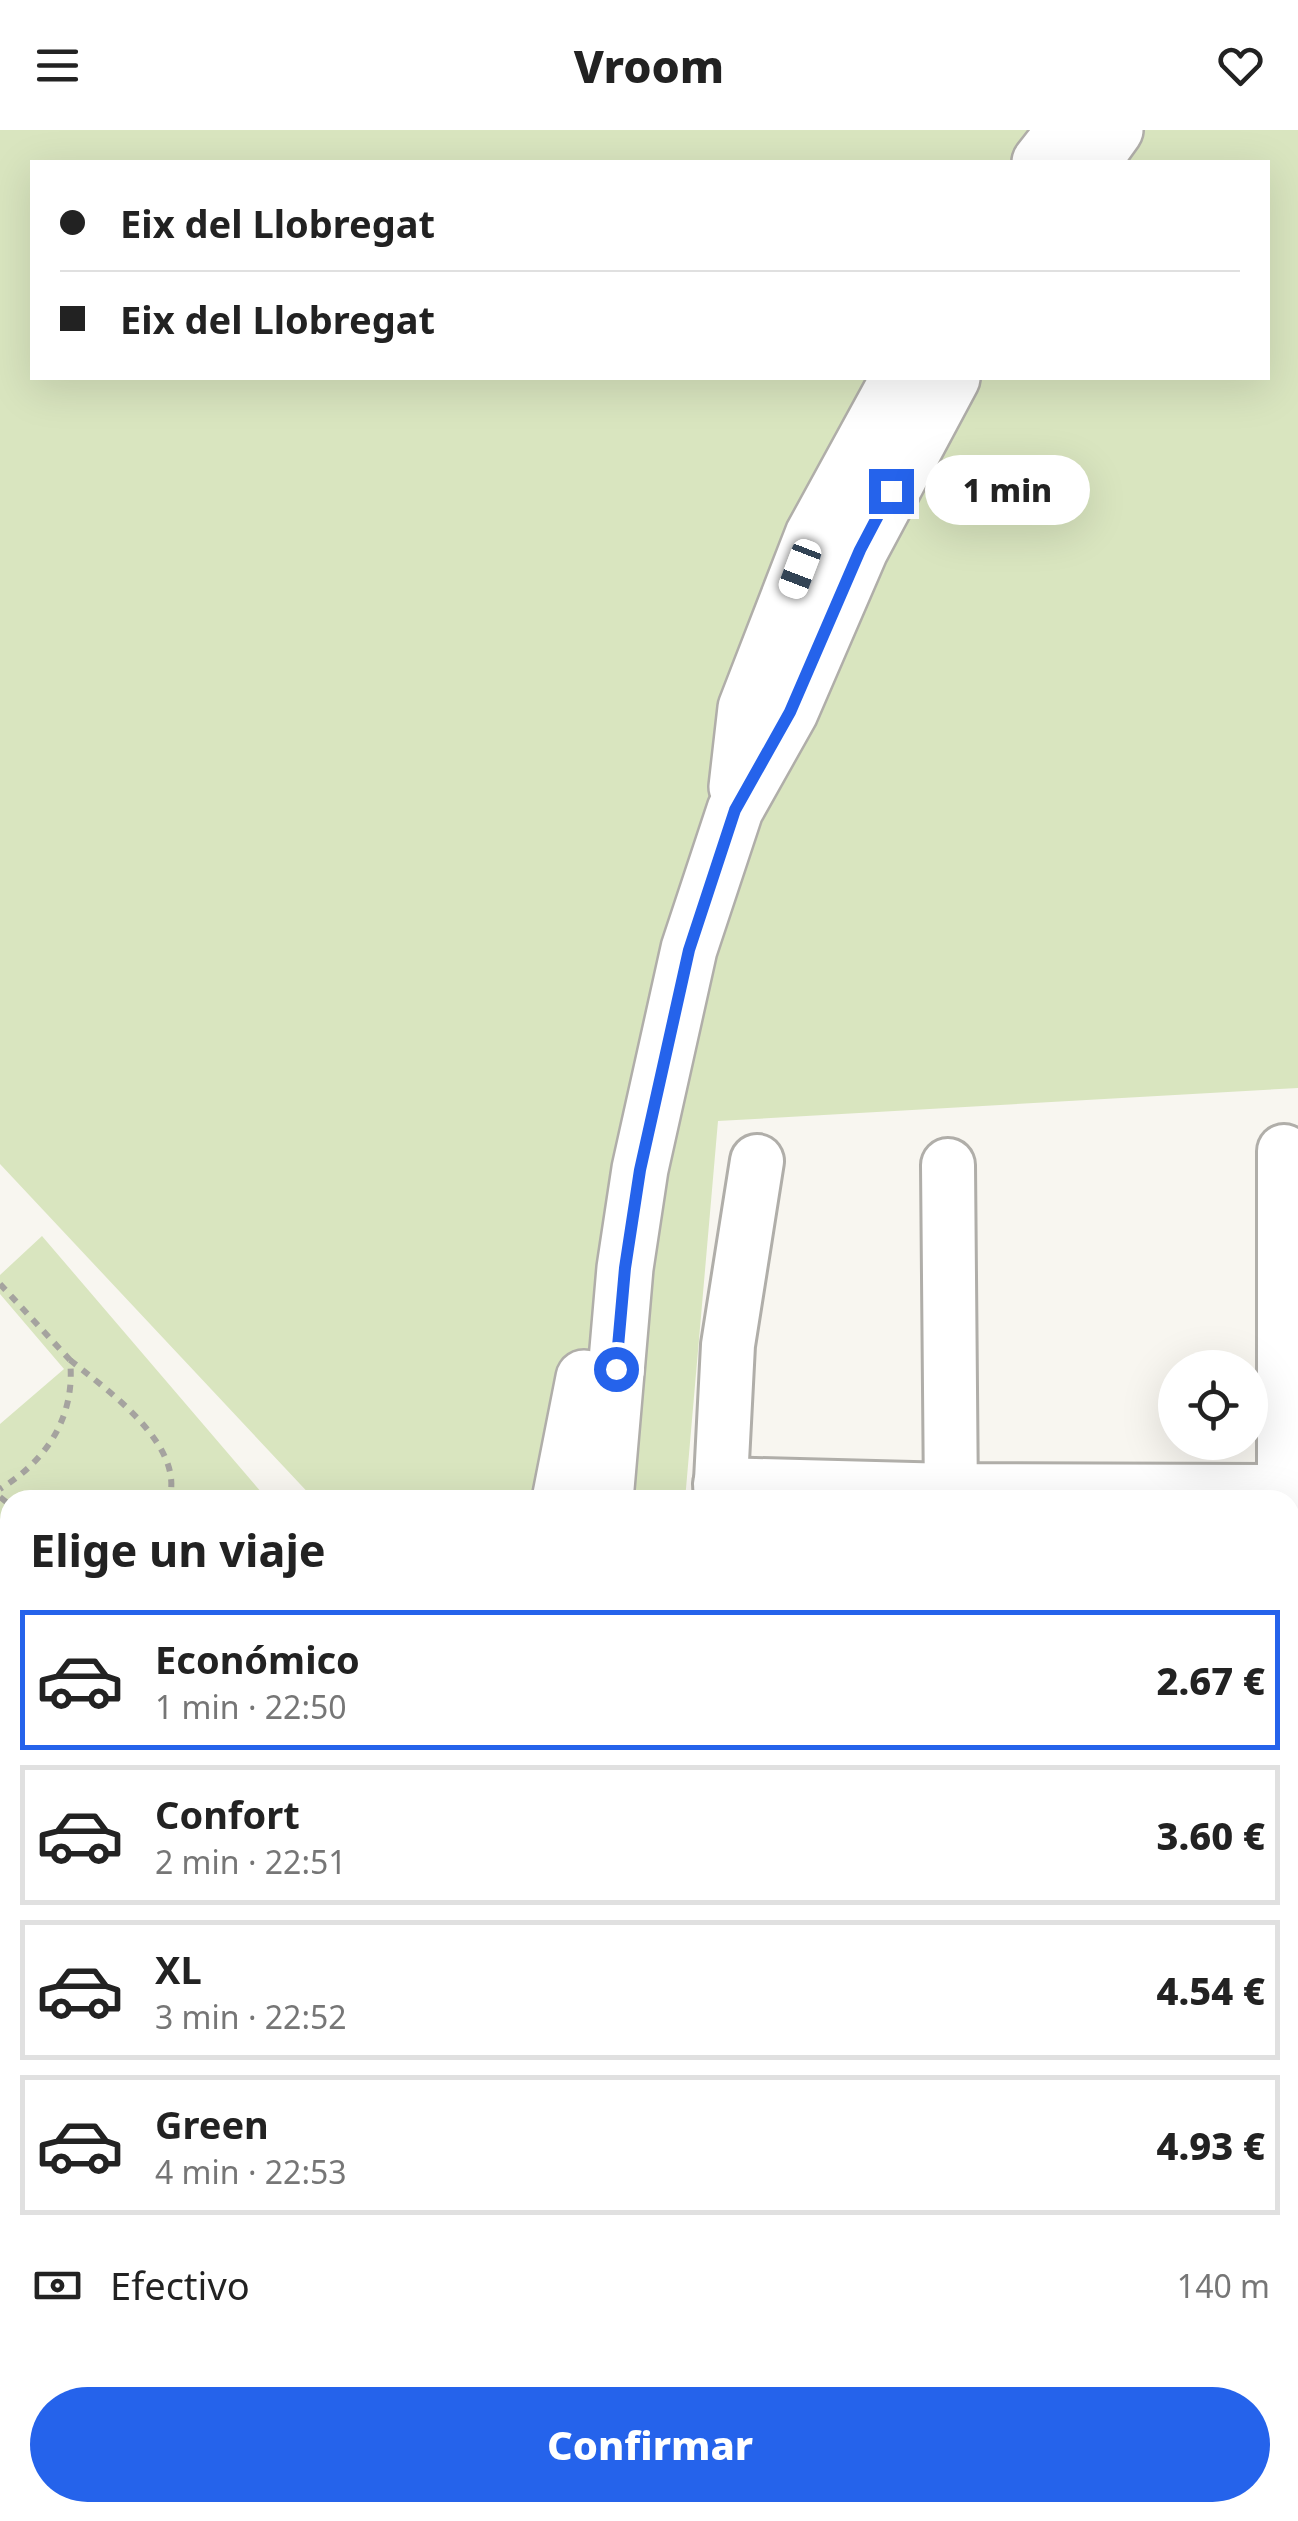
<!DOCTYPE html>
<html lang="es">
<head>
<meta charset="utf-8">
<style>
  :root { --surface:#fff; --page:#f6f6f6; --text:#222; --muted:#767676; --line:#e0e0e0; --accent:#2563eb }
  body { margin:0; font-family:"Noto Sans",sans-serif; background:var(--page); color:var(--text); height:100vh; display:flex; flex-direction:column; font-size:38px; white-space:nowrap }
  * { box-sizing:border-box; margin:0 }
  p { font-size:32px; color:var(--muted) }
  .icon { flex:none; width:55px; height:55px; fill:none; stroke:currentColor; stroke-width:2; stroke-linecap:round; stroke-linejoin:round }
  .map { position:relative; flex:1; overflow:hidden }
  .panel { position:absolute; left:0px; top:1360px; width:1300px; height:1032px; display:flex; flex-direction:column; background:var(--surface); border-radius:30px 30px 0 0; box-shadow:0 10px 40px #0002 }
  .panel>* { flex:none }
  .top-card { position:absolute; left:30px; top:30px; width:1240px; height:220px; border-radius:0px; box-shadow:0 10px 40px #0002; display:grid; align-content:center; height:220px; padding:0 30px; background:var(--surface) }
  .tools { position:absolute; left:1158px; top:1220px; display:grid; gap:20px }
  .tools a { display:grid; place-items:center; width:110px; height:110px; border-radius:50%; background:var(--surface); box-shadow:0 10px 40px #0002; font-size:50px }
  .end { position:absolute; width:45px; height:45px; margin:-22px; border:12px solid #2563eb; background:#fff; box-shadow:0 0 0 5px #fff }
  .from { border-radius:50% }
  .bubble { position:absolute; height:70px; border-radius:35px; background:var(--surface); box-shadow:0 10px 40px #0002; font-size:32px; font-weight:800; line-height:70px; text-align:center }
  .car { position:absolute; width:30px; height:60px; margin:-30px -15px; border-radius:12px; box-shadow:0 0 8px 2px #0007; background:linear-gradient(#fff 24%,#345 0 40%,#fff 0 76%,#345 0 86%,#fff 0) }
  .top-card b { display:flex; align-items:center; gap:35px; height:95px; font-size:38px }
  .top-card b+b { border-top:2px solid var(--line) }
  .top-card i { width:25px; height:25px; background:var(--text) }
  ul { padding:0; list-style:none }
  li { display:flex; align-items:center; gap:30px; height:140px; margin:0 20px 15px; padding:0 10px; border:5px solid var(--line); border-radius:0px }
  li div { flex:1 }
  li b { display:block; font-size:38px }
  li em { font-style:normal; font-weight:800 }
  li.current { border-color:var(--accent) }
  li>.icon { width:90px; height:90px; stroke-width:1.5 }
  h2 { padding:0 30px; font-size:45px; line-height:120px }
  .pay { display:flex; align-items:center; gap:25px; height:110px; padding:0 30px; font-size:38px }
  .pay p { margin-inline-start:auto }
  .button { display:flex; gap:20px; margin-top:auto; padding:20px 30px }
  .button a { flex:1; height:115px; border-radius:60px; background:var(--accent); color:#fff; font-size:40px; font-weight:800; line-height:115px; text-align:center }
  header { display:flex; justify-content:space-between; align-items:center; height:130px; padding:0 30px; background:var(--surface); font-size:45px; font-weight:800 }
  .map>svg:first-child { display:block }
  .green { fill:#d9e5bf; fill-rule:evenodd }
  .building { fill:#ccb993; stroke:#76736e; stroke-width:2.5 }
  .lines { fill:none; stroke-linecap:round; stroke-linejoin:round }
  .minor-casing { stroke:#b0aea9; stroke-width:58 }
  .highway-casing { stroke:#b0aea9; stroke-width:60 }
  .path { stroke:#a5a39f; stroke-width:6; stroke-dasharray:8 8; stroke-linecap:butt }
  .minor { stroke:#fff; stroke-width:52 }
  .highway { stroke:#fff; stroke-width:55 }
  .route { stroke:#2563eb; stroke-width:12 }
</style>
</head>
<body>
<header><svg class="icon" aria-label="menu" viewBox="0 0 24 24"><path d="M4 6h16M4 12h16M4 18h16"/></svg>Vroom<svg class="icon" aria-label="heart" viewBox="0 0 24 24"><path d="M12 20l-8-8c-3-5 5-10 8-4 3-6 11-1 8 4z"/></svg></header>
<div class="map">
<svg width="1298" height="2391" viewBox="0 0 1298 2391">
  <rect width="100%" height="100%" fill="#f8f6f0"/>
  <g class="green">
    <path d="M 0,0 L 1298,0 L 1298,958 L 718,991 L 685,1370 L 315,1370 L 0,1034 ZM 32,32 L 1268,32 L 1268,248 L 32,248 Z"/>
    <polygon points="42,1106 262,1363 254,1370 10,1370 10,1575 0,1583 0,1294 64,1239 0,1164 0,1145"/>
    <polygon points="816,2382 818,2391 503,2391 493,2383"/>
  </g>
  <polygon class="building" points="0,1782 10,1783 10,1962 0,1961"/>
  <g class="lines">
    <g class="minor-casing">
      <g id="minor">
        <polyline points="1284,1021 1284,1370"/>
        <polyline points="948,1035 951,1370"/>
        <polyline points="720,1354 951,1360 1298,1361"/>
        <polyline points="720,1370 728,1215 757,1031"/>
        <polyline points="1290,2030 1298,2030"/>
        <polyline points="0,2079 10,2076"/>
        <polyline points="1290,2130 1298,2130"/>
        <polyline points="1290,2205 1290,2232"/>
        <polyline points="1290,2303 1298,2311"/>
        <polyline points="0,2306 10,2319"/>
        <polyline points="921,2382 934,2391"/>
        <polyline points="1018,2382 1030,2391"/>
        <polyline points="38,2391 39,2382"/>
        <polyline points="1143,2391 1150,2382"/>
      </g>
    </g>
    <g class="highway-casing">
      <g id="highway">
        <polyline points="1040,32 1065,0"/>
        <polyline points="1092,32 1115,0"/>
        <polyline points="737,657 746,578 813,405 899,248"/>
        <polyline points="560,1370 584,1248"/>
        <polyline points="605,1370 625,1138 640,1039 689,819 735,680 790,582 860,420 952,248"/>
        <polyline points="0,2105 10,2107"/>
        <polyline points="597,2382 607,2391"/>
        <polyline points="752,2382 754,2391"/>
      </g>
    </g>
    <g class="path">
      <path d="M 0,1154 L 70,1230 C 76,1287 46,1331 0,1359"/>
      <path d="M 70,1230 C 107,1260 186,1315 169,1370"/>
      <polyline points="0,1367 10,1375"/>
      <polyline points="0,1520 10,1509"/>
    </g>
    <use href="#minor" class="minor"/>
    <use href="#highway" class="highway"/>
  </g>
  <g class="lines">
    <polyline class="route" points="616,1239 625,1138 640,1040 689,820 735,680 790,582 860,420 891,361"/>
  </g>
</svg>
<div class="tools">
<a><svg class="icon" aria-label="locate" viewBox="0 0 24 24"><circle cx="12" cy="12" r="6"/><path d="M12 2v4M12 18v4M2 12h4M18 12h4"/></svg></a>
</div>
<i class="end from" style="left:616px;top:1239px"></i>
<i class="end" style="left:891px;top:361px"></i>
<div class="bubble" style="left:925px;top:325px;width:165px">1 min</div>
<i class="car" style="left:800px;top:439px;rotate:201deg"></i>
<div class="top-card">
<b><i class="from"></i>Eix del Llobregat</b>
<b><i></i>Eix del Llobregat</b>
</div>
<section class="panel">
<h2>Elige un viaje</h2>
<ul>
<li class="current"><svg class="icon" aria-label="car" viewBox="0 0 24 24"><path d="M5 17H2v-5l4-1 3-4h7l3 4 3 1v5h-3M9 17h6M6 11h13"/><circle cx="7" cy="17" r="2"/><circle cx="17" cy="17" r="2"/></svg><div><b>Económico</b><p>1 min · 22:50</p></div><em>2.67 €</em></li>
<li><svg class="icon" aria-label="car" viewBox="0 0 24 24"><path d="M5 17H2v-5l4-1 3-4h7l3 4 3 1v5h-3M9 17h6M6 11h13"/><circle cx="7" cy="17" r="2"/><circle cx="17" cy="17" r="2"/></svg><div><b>Confort</b><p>2 min · 22:51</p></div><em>3.60 €</em></li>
<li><svg class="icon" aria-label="car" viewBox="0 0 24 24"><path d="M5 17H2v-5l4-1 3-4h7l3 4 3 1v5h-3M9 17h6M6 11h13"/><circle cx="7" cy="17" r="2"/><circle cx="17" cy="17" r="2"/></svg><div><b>XL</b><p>3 min · 22:52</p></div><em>4.54 €</em></li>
<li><svg class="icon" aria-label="car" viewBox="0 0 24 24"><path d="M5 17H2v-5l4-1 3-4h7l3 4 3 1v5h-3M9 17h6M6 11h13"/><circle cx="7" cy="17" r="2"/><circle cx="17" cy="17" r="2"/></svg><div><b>Green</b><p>4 min · 22:53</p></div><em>4.93 €</em></li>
</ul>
<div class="pay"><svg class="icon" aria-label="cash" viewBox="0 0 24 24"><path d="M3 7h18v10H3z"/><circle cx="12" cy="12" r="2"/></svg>Efectivo<p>140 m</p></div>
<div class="button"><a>Confirmar</a></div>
</section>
</div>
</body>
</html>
